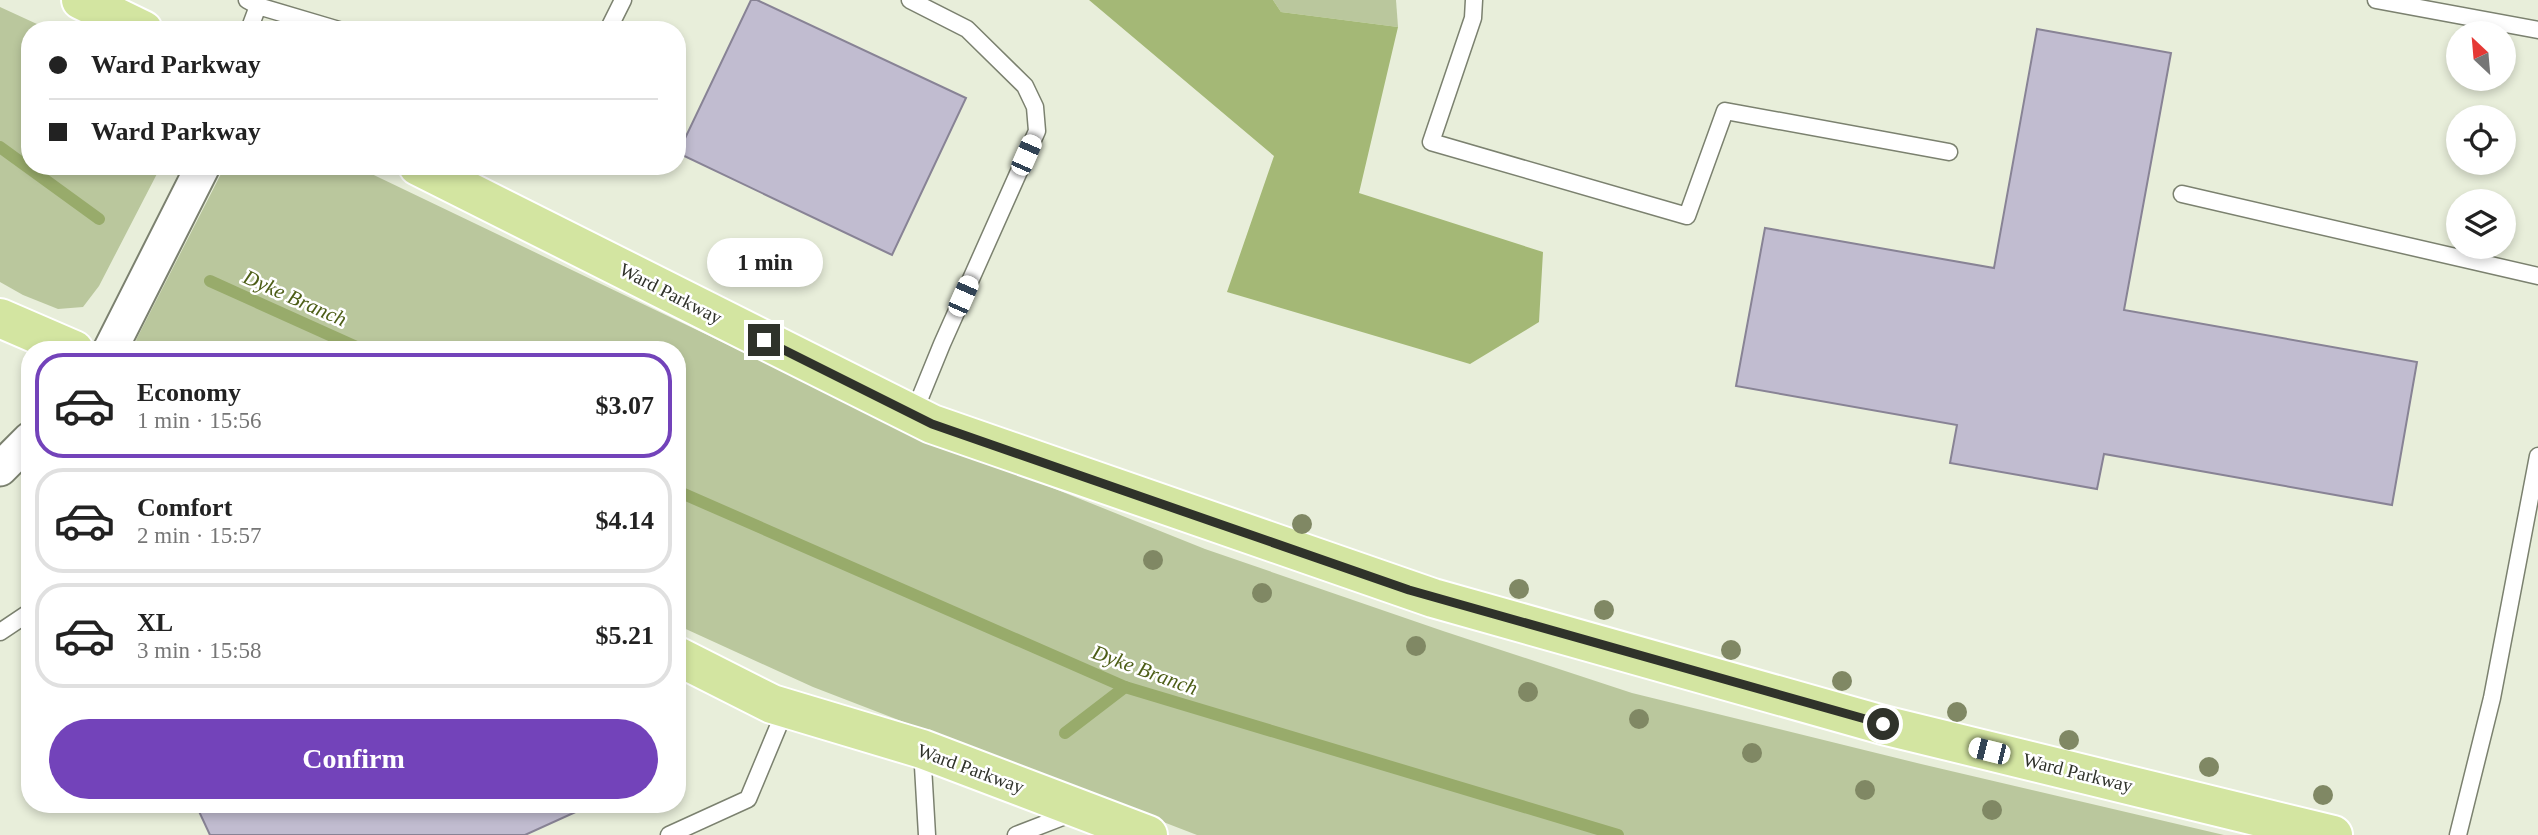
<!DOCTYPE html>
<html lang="en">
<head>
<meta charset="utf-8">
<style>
  :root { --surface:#fff; --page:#f2f2f2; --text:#222; --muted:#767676; --line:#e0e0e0; --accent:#7343ba }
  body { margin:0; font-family:"Times New Roman",serif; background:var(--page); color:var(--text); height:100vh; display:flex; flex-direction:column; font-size:26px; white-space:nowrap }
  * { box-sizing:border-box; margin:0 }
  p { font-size:23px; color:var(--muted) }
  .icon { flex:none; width:38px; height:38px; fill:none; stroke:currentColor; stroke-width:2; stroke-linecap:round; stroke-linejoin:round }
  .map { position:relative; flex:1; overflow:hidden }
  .panel { position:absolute; left:21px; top:341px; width:665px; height:472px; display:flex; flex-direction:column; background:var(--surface); border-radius:28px; box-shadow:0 4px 10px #0003 }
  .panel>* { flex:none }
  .hud { position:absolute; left:21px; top:21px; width:665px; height:154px; border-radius:28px; box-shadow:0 4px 10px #0003; display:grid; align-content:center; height:154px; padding:0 28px; background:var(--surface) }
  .needle { width:46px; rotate:334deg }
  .tools { position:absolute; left:2446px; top:21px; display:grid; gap:14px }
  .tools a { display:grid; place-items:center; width:70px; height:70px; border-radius:50%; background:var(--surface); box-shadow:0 4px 10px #0003; font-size:35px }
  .end { position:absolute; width:32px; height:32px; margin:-16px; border:9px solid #2f322a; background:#fff; box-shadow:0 0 0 4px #fff }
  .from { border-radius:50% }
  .bubble { position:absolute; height:49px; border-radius:24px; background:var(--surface); box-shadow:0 4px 10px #0003; font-size:23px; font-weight:700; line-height:49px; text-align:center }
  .car { position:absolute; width:21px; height:42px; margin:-21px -10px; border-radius:9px; box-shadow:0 0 5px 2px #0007; background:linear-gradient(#fff 24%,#345 0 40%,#fff 0 76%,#345 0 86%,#fff 0) }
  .hud b { display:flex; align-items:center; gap:24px; height:66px; font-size:26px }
  .hud b+b { border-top:2px solid var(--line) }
  .hud i { width:18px; height:18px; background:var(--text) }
  ul { padding:12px 0 0; list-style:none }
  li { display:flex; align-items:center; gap:21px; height:105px; margin:0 14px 10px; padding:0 14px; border:4px solid var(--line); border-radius:28px }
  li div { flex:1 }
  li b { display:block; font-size:26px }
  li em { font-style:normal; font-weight:700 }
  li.selected { border-color:var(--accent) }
  li>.icon { width:63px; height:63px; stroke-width:1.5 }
  .primary-button { display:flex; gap:14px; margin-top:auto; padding:14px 28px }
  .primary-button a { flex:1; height:80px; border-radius:42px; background:var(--accent); color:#fff; font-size:28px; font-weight:700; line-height:80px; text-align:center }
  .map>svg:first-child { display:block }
  .green { fill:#bac79d }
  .forest { fill:#a4b876 }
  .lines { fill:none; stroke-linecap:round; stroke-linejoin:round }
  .stream { stroke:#98ab6b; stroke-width:12 }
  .building { fill:#c1bcd0; stroke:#888395; stroke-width:2 }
  .service-casing { stroke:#7b816f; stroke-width:19 }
  .minor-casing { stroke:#7b816f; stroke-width:37 }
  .primary-casing { stroke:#fff; stroke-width:42 }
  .service { stroke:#fff; stroke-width:16 }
  .minor { stroke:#fff; stroke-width:33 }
  .primary { stroke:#d3e5a1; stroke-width:38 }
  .tree { fill:#808864 }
  .route { stroke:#2f322a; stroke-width:9 }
  .labels { text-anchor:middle; stroke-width:5; stroke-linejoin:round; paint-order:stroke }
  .street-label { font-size:19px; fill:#2f322a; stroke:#fff }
  .water-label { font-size:21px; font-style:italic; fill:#4d5e17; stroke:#fff }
</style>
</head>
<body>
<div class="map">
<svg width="2538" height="835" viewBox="0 0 2538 835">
  <rect width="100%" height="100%" fill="#e8eeda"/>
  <g class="green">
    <polygon points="1273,0 1396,0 1398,27 1281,12"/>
    <polygon points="0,7 50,30 30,30 30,166 161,166 99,286 83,307 58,309 23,295 0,282"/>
    <polygon points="225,166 355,166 745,353 968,454 1205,549 1443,631 1632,693 1921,764 2224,835 1197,835 813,687 677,625 677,350 142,350 136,340"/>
  </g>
  <polygon class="forest" points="1089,0 1273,0 1281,12 1398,27 1359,193 1543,252 1539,322 1470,364 1227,292 1274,156"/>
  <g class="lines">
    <g class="stream">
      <polyline points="0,147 99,219"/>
      <polyline points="210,281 363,350"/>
      <polyline points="677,491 1125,687 1618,835"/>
      <polyline points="1065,733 1125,687"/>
    </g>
  </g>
  <g class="building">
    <polygon points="751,0 757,0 966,98 892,255 678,153"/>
    <polygon points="2037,29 2171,53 2124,310 2417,362 2392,505 2104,454 2097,489 1950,463 1957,425 1736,386 1765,228 1994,268"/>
    <polygon points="196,805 591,805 525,835 210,835"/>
  </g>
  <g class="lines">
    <g class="service-casing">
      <g id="service">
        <polyline points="247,0 258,6 339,30"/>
        <polyline points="910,0 967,29 1025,86 1035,107 1037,131 942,344 913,415"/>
        <polyline points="1474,0 1473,18 1431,142 1687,216 1725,111 1949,152"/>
        <polyline points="2376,0 2538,30"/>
        <polyline points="249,30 258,6"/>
        <polyline points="608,30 623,0"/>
        <polyline points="2182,194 2538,276"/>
        <polyline points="0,632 30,612"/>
        <polyline points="922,749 927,835"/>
        <polyline points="669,835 748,799 786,708"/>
        <polyline points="1016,835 1073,813"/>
        <polyline points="2458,835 2492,698 2538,456"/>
      </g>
    </g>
    <g class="minor-casing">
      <g id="minor">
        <polyline points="110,350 203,166"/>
        <polyline points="0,469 30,439"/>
      </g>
    </g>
    <g class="primary-casing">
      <g id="primary">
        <polyline points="81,0 143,30"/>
        <polyline points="418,166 932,424 1433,598 1883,725 2333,835"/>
        <polyline points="0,318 74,350"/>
        <polyline points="677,656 772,704 922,749 1148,835"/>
      </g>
    </g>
    <use href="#service" class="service"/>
    <use href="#minor" class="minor"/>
    <use href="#primary" class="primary"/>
  </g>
  <g class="tree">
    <circle cx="1302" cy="524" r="10"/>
    <circle cx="1153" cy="560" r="10"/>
    <circle cx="1519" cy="589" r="10"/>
    <circle cx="1262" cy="593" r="10"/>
    <circle cx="1604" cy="610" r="10"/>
    <circle cx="1416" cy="646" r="10"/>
    <circle cx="1731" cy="650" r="10"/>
    <circle cx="1842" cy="681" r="10"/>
    <circle cx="1528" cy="692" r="10"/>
    <circle cx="1957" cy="712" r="10"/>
    <circle cx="1639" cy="719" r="10"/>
    <circle cx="2069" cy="740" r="10"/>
    <circle cx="1752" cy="753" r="10"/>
    <circle cx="2209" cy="767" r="10"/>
    <circle cx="1865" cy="790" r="10"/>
    <circle cx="2323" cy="795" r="10"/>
    <circle cx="1992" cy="810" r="10"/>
  </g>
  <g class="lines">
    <polyline class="route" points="764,340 932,424 1409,590 1883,724"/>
  </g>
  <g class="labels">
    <g class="street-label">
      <text transform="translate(671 293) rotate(27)" y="7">Ward Parkway</text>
      <text transform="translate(971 768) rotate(20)" y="7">Ward Parkway</text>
      <text transform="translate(2078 772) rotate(14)" y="7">Ward Parkway</text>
    </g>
    <g class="water-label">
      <text transform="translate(295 298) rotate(24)" y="7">Dyke Branch</text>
      <text transform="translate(1145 670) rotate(20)" y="7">Dyke Branch</text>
    </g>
  </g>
</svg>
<div class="tools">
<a><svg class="needle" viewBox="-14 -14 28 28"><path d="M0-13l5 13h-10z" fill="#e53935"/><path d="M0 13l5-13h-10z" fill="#767676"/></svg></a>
<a><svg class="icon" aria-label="locate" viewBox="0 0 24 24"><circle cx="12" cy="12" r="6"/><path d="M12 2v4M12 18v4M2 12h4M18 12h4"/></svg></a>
<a><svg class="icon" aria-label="layers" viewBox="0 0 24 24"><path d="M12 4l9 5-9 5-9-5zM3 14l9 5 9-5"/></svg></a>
</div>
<i class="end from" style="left:1883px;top:724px"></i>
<i class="end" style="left:764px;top:340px"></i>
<div class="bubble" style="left:707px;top:238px;width:116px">1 min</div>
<i class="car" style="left:1026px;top:155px;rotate:24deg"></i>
<i class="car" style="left:963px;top:296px;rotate:24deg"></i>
<i class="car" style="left:1989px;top:751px;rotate:284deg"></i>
<div class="hud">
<b><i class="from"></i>Ward Parkway</b>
<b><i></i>Ward Parkway</b>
</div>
<section class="panel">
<ul>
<li class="selected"><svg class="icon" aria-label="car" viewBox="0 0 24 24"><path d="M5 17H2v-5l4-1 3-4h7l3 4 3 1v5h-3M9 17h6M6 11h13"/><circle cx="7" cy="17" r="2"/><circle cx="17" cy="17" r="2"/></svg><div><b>Economy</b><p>1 min · 15:56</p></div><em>$3.07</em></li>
<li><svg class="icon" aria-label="car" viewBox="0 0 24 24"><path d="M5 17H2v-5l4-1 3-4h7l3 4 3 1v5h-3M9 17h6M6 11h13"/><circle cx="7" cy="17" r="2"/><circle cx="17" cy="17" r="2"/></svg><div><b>Comfort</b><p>2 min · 15:57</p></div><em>$4.14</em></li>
<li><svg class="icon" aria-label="car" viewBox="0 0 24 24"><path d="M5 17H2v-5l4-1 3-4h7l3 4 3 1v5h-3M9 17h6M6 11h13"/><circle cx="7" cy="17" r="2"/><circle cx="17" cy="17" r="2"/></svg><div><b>XL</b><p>3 min · 15:58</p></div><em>$5.21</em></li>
</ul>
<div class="primary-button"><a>Confirm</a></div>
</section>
</div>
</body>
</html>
